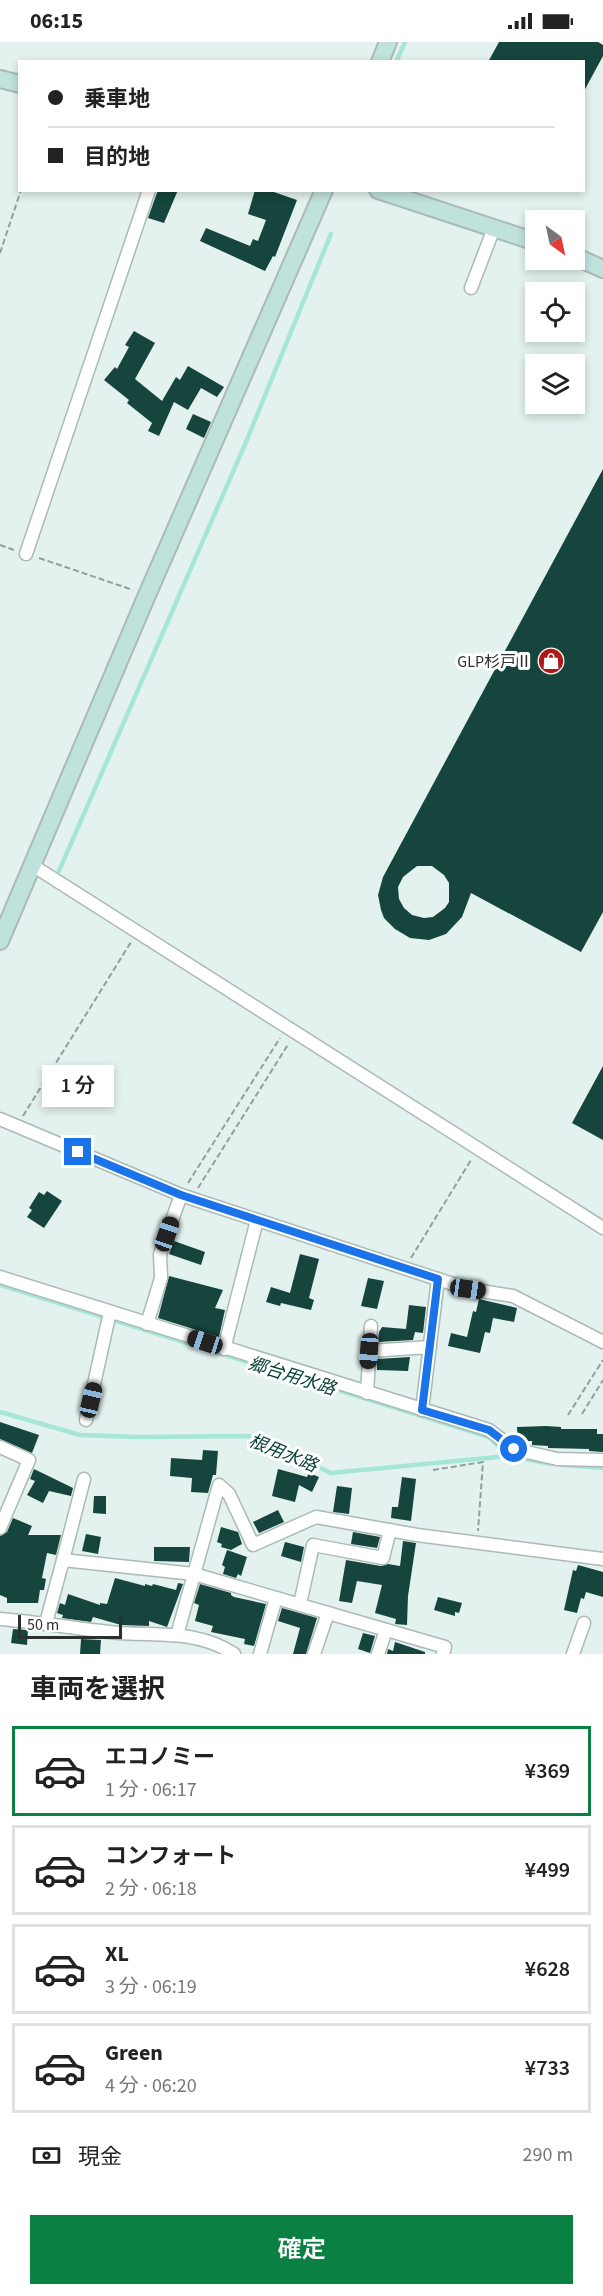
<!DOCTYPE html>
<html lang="ja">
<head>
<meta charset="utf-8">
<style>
  :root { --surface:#fff; --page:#f2f2f2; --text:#222; --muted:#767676; --line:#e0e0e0; --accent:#0b8043 }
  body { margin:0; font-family:"Source Sans 3","Noto Sans JP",sans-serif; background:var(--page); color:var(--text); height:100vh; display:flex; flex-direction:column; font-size:22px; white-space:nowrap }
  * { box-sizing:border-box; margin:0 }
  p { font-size:20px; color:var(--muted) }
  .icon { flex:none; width:33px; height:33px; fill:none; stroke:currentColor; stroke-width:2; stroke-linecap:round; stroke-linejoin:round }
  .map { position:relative; height:1612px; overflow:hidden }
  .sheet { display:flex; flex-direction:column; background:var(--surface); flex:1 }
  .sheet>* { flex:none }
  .top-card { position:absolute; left:18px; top:18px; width:567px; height:132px; border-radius:0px; box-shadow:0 3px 9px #0003; display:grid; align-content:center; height:132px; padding:0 30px; background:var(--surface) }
  .needle { width:39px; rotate:147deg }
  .controls { position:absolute; left:525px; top:168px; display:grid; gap:12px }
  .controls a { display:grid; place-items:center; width:60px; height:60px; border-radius:0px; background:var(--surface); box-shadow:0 3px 9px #0003; font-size:30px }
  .scale { position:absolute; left:18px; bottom:15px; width:104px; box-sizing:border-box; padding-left:6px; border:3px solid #2a302e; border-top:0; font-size:16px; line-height:21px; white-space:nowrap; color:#2a302e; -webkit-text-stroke:4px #fff; paint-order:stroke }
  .end { position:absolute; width:27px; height:27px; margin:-14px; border:8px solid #1a73e8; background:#fff; box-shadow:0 0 0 3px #fff }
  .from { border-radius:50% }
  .bubble { position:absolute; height:42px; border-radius:0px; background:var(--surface); box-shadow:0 3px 9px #0003; font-size:20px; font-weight:600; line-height:42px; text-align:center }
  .car { position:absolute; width:18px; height:36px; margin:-18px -9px; border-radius:8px; box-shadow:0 0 4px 2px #0007; background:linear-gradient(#222 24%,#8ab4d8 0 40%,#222 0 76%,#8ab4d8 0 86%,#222 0) }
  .top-card b { display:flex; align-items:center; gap:21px; height:57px; font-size:22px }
  .top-card b+b { border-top:2px solid var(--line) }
  .top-card i { width:15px; height:15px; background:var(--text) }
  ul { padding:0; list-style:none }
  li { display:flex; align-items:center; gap:18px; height:90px; margin:0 12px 9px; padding:0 18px; border:3px solid var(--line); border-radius:0px }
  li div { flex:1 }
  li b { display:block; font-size:22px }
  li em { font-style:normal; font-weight:600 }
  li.active { border-color:var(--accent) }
  li>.icon { width:54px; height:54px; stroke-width:1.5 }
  h2 { padding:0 30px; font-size:27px; line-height:72px }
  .pay { display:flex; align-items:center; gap:15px; height:66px; padding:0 30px; font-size:22px }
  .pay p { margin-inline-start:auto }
  .primary-button { display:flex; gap:12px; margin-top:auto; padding:12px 30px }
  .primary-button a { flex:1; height:69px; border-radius:0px; background:var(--accent); color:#fff; font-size:24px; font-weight:600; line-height:69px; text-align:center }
  .status { display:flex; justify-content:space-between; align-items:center; height:42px; padding:0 30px; background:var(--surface); direction:ltr }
  .status svg { height:16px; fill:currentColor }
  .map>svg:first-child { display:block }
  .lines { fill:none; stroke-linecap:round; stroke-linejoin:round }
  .stream { stroke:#a6e6d6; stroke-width:4.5 }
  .building { fill:#15453c; fill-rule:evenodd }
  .street-casing { stroke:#abbab6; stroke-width:15 }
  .secondary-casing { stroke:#abbab6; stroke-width:20 }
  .path { stroke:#949f9c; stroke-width:2; stroke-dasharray:6 3; stroke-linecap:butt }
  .street { stroke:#fff; stroke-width:12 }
  .secondary { stroke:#bfe2dc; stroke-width:16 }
  .route { stroke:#1a73e8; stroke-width:8 }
  .labels { text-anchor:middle; stroke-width:6; stroke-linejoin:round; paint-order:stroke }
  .poi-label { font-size:16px; fill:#2a302e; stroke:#fff; text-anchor:end }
  .water-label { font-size:18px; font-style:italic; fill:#043f35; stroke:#fff }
</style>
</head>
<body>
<div class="status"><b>06:15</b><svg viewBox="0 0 49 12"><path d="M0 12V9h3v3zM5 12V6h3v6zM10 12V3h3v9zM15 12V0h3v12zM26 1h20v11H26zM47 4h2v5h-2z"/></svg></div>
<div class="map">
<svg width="603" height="1612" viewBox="0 0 603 1612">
  <rect width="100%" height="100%" fill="#e3f2ee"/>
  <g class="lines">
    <g class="stream">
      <polyline points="396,20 405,0"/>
      <polyline points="59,829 246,400 331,192"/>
      <polyline points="0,1243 489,1395 508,1414"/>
      <polyline points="0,1370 80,1393 137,1395 249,1394 331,1431 508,1414 552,1422"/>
      <polyline points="563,1423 603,1426"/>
    </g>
  </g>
  <g class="building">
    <polygon points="499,0 598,0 603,3 603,14 584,49 584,20 488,20"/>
    <polygon points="158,148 178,148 164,181 148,176"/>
    <polygon points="255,148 268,148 297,158 275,215 273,214 265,229 200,199 206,186 250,204 253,197 258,199 266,178 248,172"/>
    <polygon points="134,289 155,301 135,337 162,359 176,335 180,338 188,324 224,345 217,355 201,346 188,368 174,360 159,394 148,389 152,381 127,361 129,358 104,338 115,325 117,327 129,305 125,303"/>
    <polygon points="193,372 211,380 204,396 186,387"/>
    <path d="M 603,427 L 603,870 L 581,910 L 471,851 L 462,875 L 446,892 L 429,898 L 410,896 L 395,887 L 384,876 L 381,868 L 378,853 L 383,835 ZM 417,824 L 432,824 L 444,833 L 449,841 L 449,860 L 445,866 L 433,875 L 424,876 L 412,873 L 404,866 L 399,857 L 398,845 L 403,835 Z"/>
    <polygon points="603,1024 603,1098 572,1081"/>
    <polygon points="47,1149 62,1159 44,1186 27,1175 32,1168 29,1166 39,1150 44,1153"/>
    <polygon points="174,1199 205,1210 201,1223 169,1212"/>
    <polygon points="300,1212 319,1217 309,1256 314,1258 311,1268 281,1261 280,1264 266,1260 271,1245 290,1251"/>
    <polygon points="169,1234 223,1248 215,1266 225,1268 219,1295 158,1276"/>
    <polygon points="368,1236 384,1239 377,1267 361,1264"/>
    <polygon points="479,1257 517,1266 514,1280 493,1276 490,1291 485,1290 480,1311 448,1304 451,1291 467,1295 473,1269 476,1270"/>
    <polygon points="409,1263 426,1265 423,1291 415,1290 413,1298 378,1300 379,1290 382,1285 406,1287"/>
    <polygon points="410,1315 408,1329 377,1328 377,1317"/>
    <polygon points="0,1380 39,1393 32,1411 0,1397"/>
    <polygon points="546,1384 561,1385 561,1387 597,1387 597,1392 603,1392 603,1410 589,1409 589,1407 548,1406 548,1404 532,1403 532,1399 518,1399 517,1385"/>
    <polygon points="203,1408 218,1409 216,1433 213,1433 208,1451 191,1450 192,1436 170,1434 171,1416 202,1418"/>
    <polygon points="34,1427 73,1446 71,1454 49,1449 43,1461 27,1453 35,1439 30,1437"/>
    <polygon points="278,1427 307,1435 309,1431 319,1435 312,1450 299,1443 295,1460 272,1454"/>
    <polygon points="402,1435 416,1437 411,1479 391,1476 392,1465 398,1465"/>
    <polygon points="337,1444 352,1446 349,1472 333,1470"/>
    <polygon points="94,1454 106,1454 106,1472 93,1471"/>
    <polygon points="278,1468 284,1480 259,1491 253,1480"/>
    <polygon points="13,1476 32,1484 28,1493 61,1493 56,1513 47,1511 42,1536 46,1537 44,1548 40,1548 38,1561 7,1561 7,1556 0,1553 0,1494 7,1490"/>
    <polygon points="221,1485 238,1490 242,1502 231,1508 221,1505 222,1502 217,1500"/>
    <polygon points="353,1490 380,1495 377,1506 351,1502"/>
    <polygon points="86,1492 101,1495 98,1512 82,1509"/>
    <polygon points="403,1499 416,1501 408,1554 407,1583 395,1582 396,1577 375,1571 382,1543 357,1539 352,1561 339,1559 346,1518 381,1524 388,1522 400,1524"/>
    <polygon points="285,1500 304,1505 301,1520 281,1514"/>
    <polygon points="154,1505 190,1505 189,1520 154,1519"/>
    <polygon points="227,1508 247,1515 241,1534 238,1532 236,1536 223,1532 225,1525 222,1523"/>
    <polygon points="578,1523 603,1530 603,1555 586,1550 584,1557 581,1556 577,1571 564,1568 573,1528 576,1529"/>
    <polygon points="115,1536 145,1544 145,1542 152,1544 153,1542 176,1548 178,1541 183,1542 167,1585 149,1579 149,1584 121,1583 93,1575 91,1580 62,1576 63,1573 57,1571 60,1561 65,1563 68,1552 100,1563 100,1561 107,1562"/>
    <polygon points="200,1542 231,1551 231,1553 234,1555 266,1562 254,1604 244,1602 245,1597 211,1590 213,1584 195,1579 199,1563 194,1561"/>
    <polygon points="438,1555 462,1561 459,1571 455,1570 455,1574 434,1568"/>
    <polygon points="282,1566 317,1576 306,1612 293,1612 300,1586 278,1579"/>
    <polygon points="13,1587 28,1588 27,1603 11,1601"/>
    <polygon points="363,1591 375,1594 370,1611 358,1607"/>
    <polygon points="81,1597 101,1598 100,1612 80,1612"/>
    <polygon points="395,1600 425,1610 425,1612 387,1612 388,1607 393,1609"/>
  </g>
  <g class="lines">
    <g class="street-casing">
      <g id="street">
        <polyline points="471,246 494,186"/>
        <polyline points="26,512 149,148"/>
        <polyline points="32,823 603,1186"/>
        <polyline points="0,1077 181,1153 468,1247 513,1254 603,1300"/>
        <polyline points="0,1235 489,1388 514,1407 557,1417 603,1418"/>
        <polyline points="147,1282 161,1236 160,1212 181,1153"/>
        <polyline points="224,1307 257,1178"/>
        <polyline points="369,1309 430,1305"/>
        <polyline points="367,1351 371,1284"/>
        <polyline points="422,1368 438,1237"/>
        <polyline points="86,1378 110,1270"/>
        <polyline points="0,1405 29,1418 0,1486"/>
        <polyline points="63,1518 84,1437"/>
        <polyline points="300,1562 313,1503 383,1516 390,1488"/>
        <path d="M 0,1577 C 37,1580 73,1586 109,1590 C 152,1595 196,1586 234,1612"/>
        <polyline points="46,1581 63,1518 194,1532 445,1605 443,1612"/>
        <polyline points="177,1593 219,1443 229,1452 253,1503 316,1475 417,1493 603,1517"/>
        <polyline points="260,1612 276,1556"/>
        <polyline points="314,1612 328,1571"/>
        <polyline points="378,1612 386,1588"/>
        <polyline points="573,1612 584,1581"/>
      </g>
    </g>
    <g class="secondary-casing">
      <g id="secondary">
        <polyline points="380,20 388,0"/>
        <polyline points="0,37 20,42"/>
        <polyline points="378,148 536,200"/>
        <polyline points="574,214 603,227"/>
        <polyline points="0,899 147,553 324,148"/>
      </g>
    </g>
    <g class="path">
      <polyline points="0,211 21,148"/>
      <polyline points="0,503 14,508"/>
      <polyline points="39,516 133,548"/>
      <polyline points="23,1074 131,900"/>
      <polyline points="188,1141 280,996"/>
      <polyline points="198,1146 289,1001"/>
      <polyline points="411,1216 471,1118"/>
      <polyline points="582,1372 603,1338"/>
      <polyline points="568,1373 603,1318"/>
      <polyline points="433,1428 483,1420 478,1489"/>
    </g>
    <use href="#street" class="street"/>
    <use href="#secondary" class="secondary"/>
  </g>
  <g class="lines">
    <polyline class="route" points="78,1110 181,1153 438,1237 422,1368 489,1388 514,1407"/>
  </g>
  <defs>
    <g id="shop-disc" transform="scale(1.35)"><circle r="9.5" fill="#ab1918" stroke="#fff"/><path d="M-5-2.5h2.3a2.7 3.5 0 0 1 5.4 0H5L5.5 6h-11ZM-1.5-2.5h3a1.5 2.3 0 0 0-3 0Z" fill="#fff"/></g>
  </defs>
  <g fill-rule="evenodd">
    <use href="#shop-disc" x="551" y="619"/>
  </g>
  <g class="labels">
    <g class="poi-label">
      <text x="532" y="625">GLP杉戸Ⅱ</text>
    </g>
    <g class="water-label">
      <text transform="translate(292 1334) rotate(17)" y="6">郷台用水路</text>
      <text transform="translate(283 1411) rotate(22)" y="6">根用水路</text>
    </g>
  </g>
</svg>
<div class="controls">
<a><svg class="needle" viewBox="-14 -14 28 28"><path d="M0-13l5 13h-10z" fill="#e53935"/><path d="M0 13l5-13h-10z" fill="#767676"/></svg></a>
<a><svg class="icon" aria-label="locate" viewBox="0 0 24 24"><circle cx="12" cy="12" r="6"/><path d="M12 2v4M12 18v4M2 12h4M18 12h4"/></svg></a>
<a><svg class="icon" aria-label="layers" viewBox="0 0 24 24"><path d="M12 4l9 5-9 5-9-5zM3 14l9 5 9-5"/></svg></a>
</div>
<div class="scale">50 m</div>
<i class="end from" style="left:514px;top:1407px"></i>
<i class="end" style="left:78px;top:1110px"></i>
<div class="bubble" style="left:42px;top:1023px;width:72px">1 分</div>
<i class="car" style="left:167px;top:1192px;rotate:19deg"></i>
<i class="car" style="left:468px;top:1247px;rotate:98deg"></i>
<i class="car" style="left:205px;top:1300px;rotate:288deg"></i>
<i class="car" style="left:369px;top:1309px;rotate:184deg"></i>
<i class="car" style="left:91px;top:1358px;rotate:13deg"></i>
<div class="top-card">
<b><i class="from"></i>乗車地</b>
<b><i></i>目的地</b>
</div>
</div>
<section class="sheet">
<h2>車両を選択</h2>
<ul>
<li class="active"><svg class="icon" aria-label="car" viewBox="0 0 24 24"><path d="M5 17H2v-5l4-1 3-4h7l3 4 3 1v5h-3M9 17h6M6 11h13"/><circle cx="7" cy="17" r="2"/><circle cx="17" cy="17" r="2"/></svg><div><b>エコノミー</b><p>1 分 · 06:17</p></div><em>¥369</em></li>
<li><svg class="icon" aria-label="car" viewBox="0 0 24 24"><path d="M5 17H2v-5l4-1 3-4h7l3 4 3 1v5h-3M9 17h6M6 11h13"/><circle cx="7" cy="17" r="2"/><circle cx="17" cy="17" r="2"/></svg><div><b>コンフォート</b><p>2 分 · 06:18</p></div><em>¥499</em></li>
<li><svg class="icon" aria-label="car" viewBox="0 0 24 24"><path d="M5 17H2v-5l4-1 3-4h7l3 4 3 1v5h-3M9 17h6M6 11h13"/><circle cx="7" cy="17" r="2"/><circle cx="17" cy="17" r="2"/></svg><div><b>XL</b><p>3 分 · 06:19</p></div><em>¥628</em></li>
<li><svg class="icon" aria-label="car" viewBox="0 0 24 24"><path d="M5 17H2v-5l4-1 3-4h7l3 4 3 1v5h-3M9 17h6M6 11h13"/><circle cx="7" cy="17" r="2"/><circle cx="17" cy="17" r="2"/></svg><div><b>Green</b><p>4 分 · 06:20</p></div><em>¥733</em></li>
</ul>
<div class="pay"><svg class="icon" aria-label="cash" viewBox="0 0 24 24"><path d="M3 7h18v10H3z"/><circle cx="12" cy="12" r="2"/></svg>現金<p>290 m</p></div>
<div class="primary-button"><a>確定</a></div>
</section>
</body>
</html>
